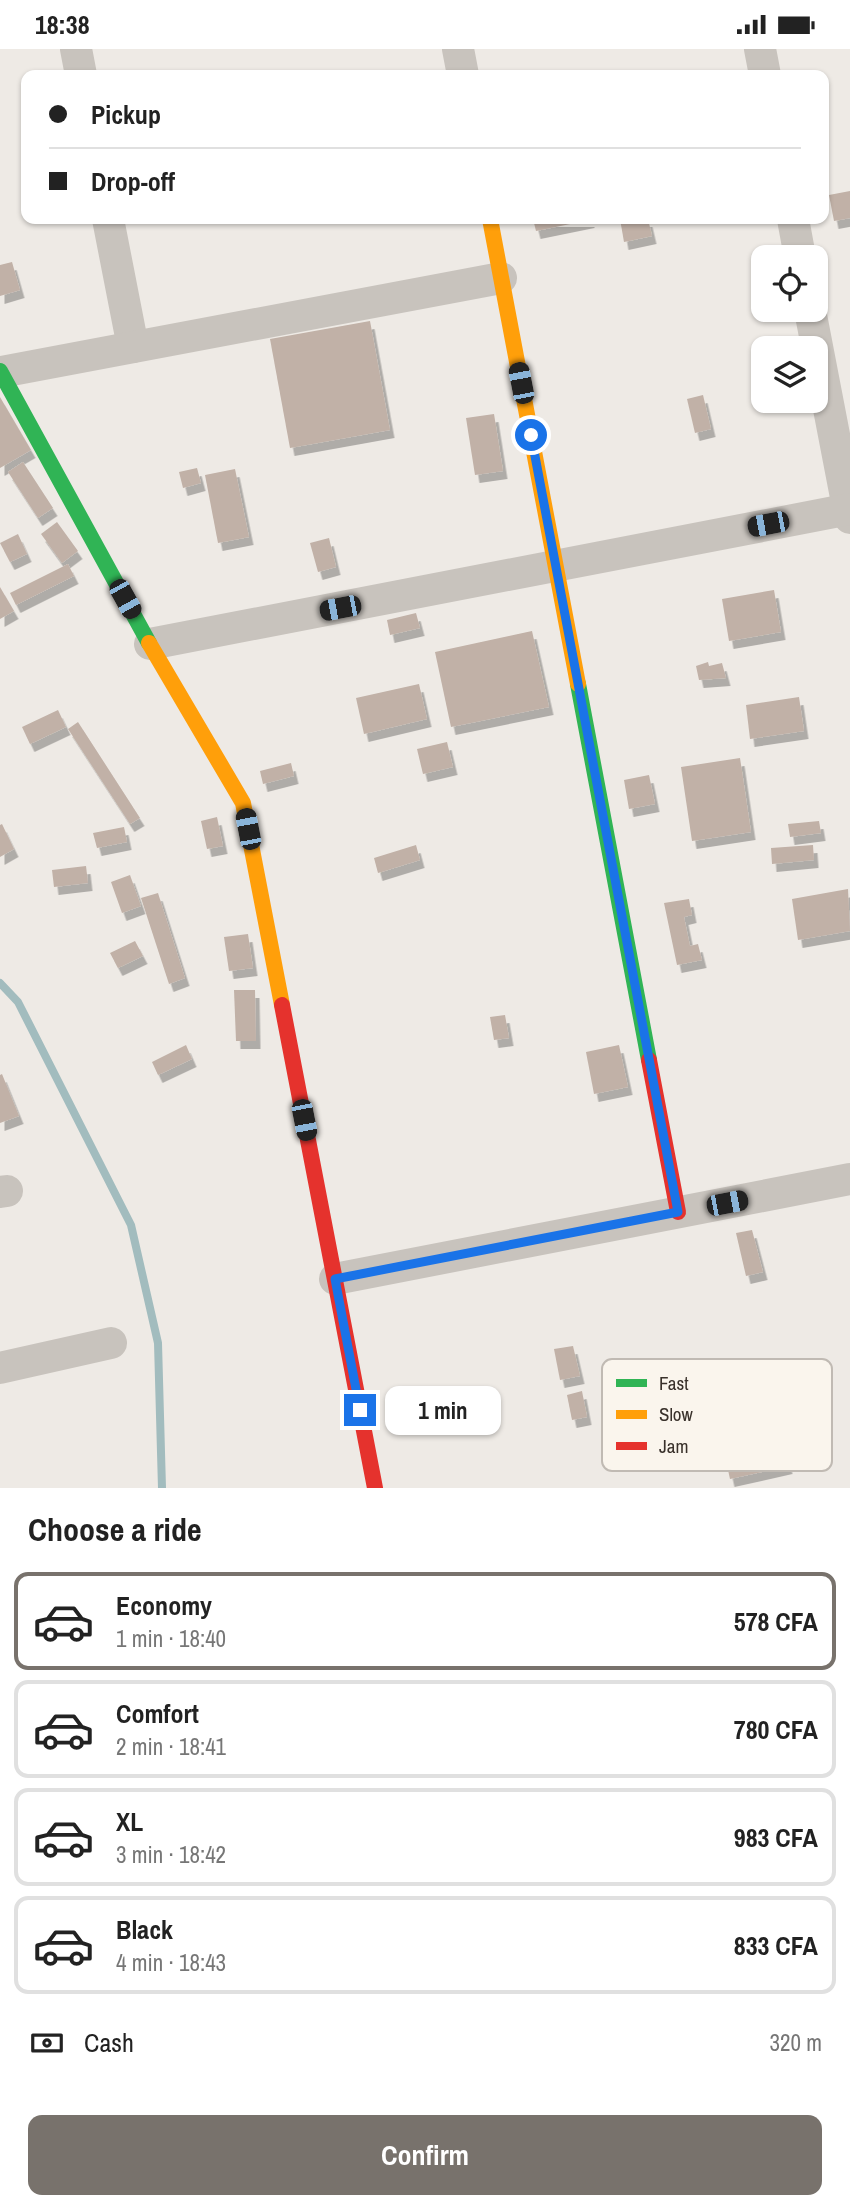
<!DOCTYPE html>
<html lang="en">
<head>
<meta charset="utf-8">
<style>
  :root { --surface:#fff; --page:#f2f2f2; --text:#222; --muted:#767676; --line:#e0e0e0; --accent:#78726c }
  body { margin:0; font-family:"Archivo Narrow",sans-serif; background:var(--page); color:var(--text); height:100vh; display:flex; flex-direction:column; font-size:26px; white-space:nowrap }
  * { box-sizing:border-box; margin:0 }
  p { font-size:23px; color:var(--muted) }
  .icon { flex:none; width:38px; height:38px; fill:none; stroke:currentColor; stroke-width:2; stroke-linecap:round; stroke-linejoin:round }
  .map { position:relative; height:1439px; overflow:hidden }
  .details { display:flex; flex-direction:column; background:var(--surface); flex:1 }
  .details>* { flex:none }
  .hud { position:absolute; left:21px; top:21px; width:808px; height:154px; border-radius:14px; box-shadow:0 2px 5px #0004; display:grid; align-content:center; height:154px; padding:0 28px; background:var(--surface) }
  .tools { position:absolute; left:751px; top:196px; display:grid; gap:14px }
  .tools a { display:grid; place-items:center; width:77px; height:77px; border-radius:14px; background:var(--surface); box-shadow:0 2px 5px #0004; font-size:35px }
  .end { position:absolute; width:32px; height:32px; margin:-16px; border:9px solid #1a73e8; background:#fff; box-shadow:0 0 0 4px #fff }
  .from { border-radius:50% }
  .bubble { position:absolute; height:49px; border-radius:14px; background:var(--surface); box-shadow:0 2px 5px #0004; font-size:23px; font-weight:700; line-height:49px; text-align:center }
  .car { position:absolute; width:21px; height:42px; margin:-21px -10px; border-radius:9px; box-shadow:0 0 5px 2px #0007; background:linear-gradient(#222 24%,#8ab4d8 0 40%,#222 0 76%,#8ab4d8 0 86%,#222 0) }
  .hud b { display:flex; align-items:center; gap:24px; height:66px; font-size:26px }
  .hud b+b { border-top:2px solid var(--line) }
  .hud i { width:18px; height:18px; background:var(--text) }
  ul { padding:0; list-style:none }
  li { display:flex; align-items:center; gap:21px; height:98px; margin:0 14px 10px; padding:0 14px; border:4px solid var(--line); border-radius:14px }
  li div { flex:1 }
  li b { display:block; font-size:26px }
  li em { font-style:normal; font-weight:700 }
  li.on { border-color:var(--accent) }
  li>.icon { width:63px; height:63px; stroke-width:1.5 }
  h2 { padding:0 28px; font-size:32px; line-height:84px }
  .pay { display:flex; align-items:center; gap:18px; height:77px; padding:0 28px; font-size:26px }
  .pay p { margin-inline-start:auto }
  .primary-button { display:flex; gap:14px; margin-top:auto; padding:14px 28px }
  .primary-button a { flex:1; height:80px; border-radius:14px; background:var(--accent); color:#fff; font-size:28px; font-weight:700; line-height:80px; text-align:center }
  .status { display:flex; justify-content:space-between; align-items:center; height:49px; padding:0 35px; background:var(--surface); direction:ltr }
  .status svg { height:19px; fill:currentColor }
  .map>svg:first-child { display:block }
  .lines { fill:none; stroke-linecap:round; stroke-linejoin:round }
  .stream { stroke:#a2bcbe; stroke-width:8 }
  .building { fill:#c1b1a7; filter:url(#shadow) }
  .street { stroke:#c8c3bd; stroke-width:32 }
  .fast { stroke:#30b455; stroke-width:16 }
  .slow { stroke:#ff9f0a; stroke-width:16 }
  .jam { stroke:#e5322d; stroke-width:16 }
  .route { stroke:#1a73e8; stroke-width:9 }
  .key { fill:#faf5ed; stroke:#c0bab3; stroke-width:2 }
  .key-label { font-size:19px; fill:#39312b }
</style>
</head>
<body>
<div class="status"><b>18:38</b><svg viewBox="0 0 49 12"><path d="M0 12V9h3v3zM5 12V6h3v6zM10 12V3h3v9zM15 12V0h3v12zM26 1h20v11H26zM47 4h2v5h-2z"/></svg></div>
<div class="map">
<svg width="850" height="1439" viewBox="0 0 850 1439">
  <defs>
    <filter id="shadow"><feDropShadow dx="4.5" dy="8" stdDeviation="0" flood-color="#0004"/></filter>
  </defs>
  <rect width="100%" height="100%" fill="#eeeae5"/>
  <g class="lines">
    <polyline class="stream" points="0,934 18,953 131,1176 158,1294 162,1439"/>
  </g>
  <g class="building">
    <polygon points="850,142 850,169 834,172 829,146"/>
    <polygon points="533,170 590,170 590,171 536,182"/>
    <polygon points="620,170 648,170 652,187 624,193"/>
    <polygon points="12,213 20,241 0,247 0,216"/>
    <polygon points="370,272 390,381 290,399 270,290"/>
    <polygon points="703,346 711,380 695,384 687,350"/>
    <polygon points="0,348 31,401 0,419"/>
    <polygon points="494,365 503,422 475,426 466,369"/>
    <polygon points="23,413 53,459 38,469 8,423"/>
    <polygon points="197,419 201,434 183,439 179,423"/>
    <polygon points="235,420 249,488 218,494 205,426"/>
    <polygon points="57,473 78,502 62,514 41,485"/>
    <polygon points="18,485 27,505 10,513 0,494"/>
    <polygon points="329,489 336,518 318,523 310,494"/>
    <polygon points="68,515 74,527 16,556 10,544"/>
    <polygon points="0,538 14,562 0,570"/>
    <polygon points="774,541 781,583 729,592 722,550"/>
    <polygon points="416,564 420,579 390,586 387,571"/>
    <polygon points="532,582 549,658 451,678 435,603"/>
    <polygon points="708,613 709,617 722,614 726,629 699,631 696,617"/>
    <polygon points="419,635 427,670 364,685 356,649"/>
    <polygon points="799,648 804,682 750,690 746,656"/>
    <polygon points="58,661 66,678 30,695 22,678"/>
    <polygon points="78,673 140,769 130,775 68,680"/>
    <polygon points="447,693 453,718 423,725 417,700"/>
    <polygon points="740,709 751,783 692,792 681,718"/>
    <polygon points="291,714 294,727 263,735 260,722"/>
    <polygon points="649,726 655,755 629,760 624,731"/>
    <polygon points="217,768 223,797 207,800 201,772"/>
    <polygon points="819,772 821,784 790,788 788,775"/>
    <polygon points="2,775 14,800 0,808 0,776"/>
    <polygon points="124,778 127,793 97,799 93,784"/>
    <polygon points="416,796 420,811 378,824 374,809"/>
    <polygon points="813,796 814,811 772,815 771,799"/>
    <polygon points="86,817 88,834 54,838 52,821"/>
    <polygon points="130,826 141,857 122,864 111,833"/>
    <polygon points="848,840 850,882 798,891 792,850"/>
    <polygon points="158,844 185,929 169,935 141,849"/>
    <polygon points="689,850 692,866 684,868 690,897 698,895 702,911 677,916 664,854"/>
    <polygon points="248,885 253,919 229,922 224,888"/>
    <polygon points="135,892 143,907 118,919 110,904"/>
    <polygon points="234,941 255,941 256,992 236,992"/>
    <polygon points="505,966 509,989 494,991 490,968"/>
    <polygon points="186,996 192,1010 158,1026 152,1013"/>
    <polygon points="619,996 628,1038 594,1045 586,1003"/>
    <polygon points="2,1025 19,1067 0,1074 0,1026"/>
    <polygon points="752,1181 763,1223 746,1227 736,1184"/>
    <polygon points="573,1297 580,1327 560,1331 554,1300"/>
    <polygon points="582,1342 587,1368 572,1371 567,1346"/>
    <polygon points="778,1375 788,1417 730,1430 721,1389"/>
  </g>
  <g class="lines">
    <g class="street">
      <polyline points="76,0 81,26"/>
      <polyline points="458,0 463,26"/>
      <polyline points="760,0 765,26"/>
      <polyline points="108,170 133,298"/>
      <polyline points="793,170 800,208"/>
      <polyline points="810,261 850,469"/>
      <polyline points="1,323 501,229"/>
      <polyline points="150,595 850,460"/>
      <polyline points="0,1143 7,1142"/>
      <polyline points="335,1230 850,1130"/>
      <polyline points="0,1319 111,1294"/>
    </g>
    <g class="fast">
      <polyline points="0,322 149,594"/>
      <polyline points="578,635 649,1011"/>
    </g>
    <g class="slow">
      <polyline points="490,170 578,635"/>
      <polyline points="149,594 243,754 282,956"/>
    </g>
    <g class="jam">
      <polyline points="282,956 375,1439"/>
      <polyline points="649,1011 678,1163"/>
    </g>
  </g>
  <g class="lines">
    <polyline class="route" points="360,1361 335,1230 678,1163 531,386"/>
  </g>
  <rect x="602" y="1310" width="230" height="112" rx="10" class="key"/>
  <rect x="616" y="1330" width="31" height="8" fill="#30b455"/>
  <rect x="616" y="1361" width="31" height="9" fill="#ff9f0a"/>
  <rect x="616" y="1393" width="31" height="8" fill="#e5322d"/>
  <g class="key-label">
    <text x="659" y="1341">Fast</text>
    <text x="659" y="1372">Slow</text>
    <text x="659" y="1404">Jam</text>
  </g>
</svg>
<div class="tools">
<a><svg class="icon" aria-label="locate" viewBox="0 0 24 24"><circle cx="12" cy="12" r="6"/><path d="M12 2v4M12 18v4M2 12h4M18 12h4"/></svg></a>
<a><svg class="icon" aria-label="layers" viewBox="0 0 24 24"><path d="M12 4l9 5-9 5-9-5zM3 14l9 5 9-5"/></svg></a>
</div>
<i class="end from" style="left:531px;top:386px"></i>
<i class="end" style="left:360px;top:1361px"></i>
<div class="bubble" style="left:385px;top:1337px;width:116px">1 min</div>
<i class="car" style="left:521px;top:334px;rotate:349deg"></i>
<i class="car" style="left:768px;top:475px;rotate:259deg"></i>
<i class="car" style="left:125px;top:550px;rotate:151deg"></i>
<i class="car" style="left:340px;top:559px;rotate:259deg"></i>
<i class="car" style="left:248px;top:780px;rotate:349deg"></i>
<i class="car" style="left:304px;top:1071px;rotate:169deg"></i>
<i class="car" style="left:727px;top:1154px;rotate:79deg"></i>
<div class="hud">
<b><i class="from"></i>Pickup</b>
<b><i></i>Drop-off</b>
</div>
</div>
<section class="details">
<h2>Choose a ride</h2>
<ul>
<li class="on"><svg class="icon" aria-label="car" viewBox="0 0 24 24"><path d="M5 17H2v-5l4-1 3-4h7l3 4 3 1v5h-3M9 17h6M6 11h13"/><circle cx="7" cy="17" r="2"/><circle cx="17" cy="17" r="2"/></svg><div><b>Economy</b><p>1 min · 18:40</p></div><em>578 CFA</em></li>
<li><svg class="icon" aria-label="car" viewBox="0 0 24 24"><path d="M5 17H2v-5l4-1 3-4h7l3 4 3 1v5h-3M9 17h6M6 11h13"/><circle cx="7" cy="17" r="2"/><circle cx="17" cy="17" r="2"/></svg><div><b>Comfort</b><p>2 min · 18:41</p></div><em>780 CFA</em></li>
<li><svg class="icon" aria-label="car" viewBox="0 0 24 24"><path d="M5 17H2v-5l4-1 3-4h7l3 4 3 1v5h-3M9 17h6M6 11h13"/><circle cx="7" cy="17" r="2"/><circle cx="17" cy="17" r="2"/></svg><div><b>XL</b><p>3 min · 18:42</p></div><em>983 CFA</em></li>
<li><svg class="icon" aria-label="car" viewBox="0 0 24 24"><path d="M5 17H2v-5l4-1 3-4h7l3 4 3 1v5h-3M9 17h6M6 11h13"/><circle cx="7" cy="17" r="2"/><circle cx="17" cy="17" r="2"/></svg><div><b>Black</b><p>4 min · 18:43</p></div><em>833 CFA</em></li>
</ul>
<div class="pay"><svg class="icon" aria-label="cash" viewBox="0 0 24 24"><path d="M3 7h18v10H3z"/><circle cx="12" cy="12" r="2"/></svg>Cash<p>320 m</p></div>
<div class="primary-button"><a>Confirm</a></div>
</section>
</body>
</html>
